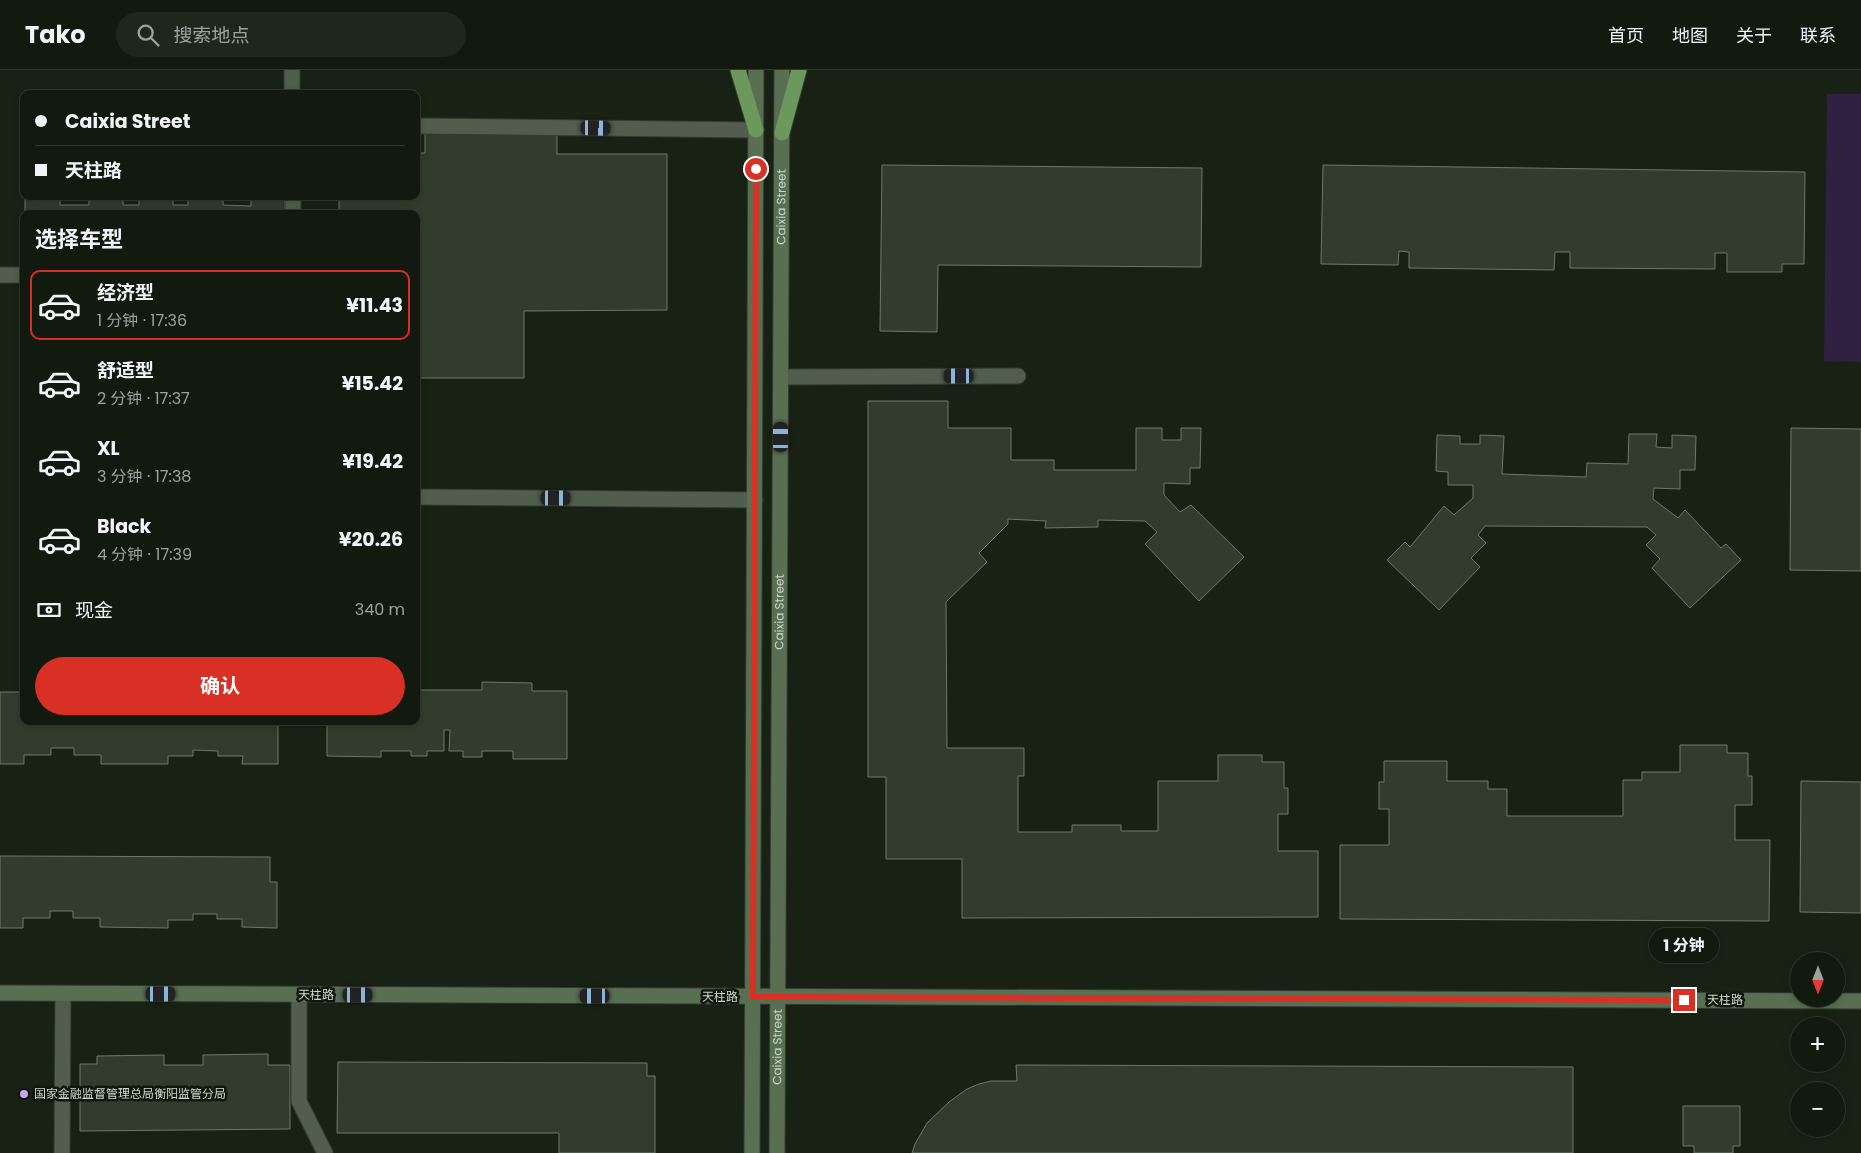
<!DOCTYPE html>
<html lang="zh">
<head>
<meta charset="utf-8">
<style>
  :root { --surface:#121a0f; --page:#1f271d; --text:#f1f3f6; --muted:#9ca19e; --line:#31382f; --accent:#d93025 }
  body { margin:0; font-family:Poppins,"Noto Sans SC",sans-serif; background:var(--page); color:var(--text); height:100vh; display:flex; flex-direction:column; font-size:19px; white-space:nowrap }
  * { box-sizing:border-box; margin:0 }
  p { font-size:16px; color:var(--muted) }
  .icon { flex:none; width:28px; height:28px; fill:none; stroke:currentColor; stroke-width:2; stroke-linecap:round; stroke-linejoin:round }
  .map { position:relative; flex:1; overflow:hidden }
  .sheet { position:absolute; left:20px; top:140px; width:400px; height:515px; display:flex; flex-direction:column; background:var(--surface); border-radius:10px; box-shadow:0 2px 8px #0003,0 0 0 1px var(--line) }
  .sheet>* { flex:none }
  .banner { position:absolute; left:20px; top:20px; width:400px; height:110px; border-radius:10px; box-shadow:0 2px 8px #0003,0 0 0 1px var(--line); display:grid; align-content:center; height:110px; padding:0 15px; background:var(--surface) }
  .needle { width:32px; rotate:180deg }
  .buttons { position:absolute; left:1790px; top:882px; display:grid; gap:10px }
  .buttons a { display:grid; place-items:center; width:55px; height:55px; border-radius:50%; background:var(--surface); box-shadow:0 2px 8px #0003,0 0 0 1px var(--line); font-size:25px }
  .end { position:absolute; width:22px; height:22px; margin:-11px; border:6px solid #d93025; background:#fff; box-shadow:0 0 0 2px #fff }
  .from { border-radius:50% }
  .bubble { position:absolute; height:35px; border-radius:18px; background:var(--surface); box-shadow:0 2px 8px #0003,0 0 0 1px var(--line); font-size:16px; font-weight:700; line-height:35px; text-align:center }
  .car { position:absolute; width:15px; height:30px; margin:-15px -8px; border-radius:6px; box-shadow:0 0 4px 1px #0007; background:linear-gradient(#222 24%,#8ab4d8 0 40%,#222 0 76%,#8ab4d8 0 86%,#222 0) }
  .banner b { display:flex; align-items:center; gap:18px; height:48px; font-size:19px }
  .banner b+b { border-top:1px solid var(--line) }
  .banner i { width:12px; height:12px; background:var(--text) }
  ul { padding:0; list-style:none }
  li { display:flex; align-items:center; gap:15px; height:70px; margin:0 10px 8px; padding:0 5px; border:2px solid transparent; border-radius:10px }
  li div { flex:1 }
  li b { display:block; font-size:19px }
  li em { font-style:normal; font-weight:700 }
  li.on { border-color:var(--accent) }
  li>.icon { width:45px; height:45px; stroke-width:1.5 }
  h2 { padding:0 15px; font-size:22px; line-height:60px }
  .pay { display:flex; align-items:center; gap:12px; height:55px; padding:0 15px; font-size:19px }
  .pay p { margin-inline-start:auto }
  .cta { display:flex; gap:10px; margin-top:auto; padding:10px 15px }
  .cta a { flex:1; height:58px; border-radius:30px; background:var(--accent); color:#fff; font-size:20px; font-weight:700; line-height:58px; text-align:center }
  header { display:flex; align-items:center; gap:30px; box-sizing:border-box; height:70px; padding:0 25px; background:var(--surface); border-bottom:1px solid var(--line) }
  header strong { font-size:24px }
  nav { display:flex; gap:28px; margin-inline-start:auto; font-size:18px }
  .search { width:350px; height:45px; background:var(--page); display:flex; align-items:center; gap:12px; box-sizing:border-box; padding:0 18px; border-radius:28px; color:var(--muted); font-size:19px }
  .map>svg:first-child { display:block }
  .green { fill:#302041 }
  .building { fill:#313c2d; stroke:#6c7968 }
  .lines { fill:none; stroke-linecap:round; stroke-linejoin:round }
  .street-casing { stroke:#343b32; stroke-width:17 }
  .secondary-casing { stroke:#343b32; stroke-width:17 }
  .highway-casing { stroke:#343b32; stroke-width:17 }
  .street { stroke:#515e4d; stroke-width:15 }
  .secondary { stroke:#596f52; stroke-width:15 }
  .highway { stroke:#6c975d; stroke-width:15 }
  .route { stroke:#d93025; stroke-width:6 }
  .poi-dot { fill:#c6a6f0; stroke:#0f190b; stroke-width:2 }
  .labels { text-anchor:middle; stroke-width:5; stroke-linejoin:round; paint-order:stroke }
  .street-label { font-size:12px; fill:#cdd4cb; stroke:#0f190b }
  .poi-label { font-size:12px; fill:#cdd4cb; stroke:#0f190b; text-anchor:start }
</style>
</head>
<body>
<header>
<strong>Tako</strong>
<div class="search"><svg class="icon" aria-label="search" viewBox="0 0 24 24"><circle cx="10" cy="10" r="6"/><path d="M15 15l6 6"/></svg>搜索地点</div>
<nav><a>首页</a><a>地图</a><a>关于</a><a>联系</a></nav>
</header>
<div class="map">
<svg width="1861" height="1083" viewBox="0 0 1861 1083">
  <rect width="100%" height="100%" fill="#182214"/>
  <polygon class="green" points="1827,24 1861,24 1861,292 1824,291"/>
  <g class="building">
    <polygon points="425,52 557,52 557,84 667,84 667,240 524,241 524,308 416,308 416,144 339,144 339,126 416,126 416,83 425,83"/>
    <polygon points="882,95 1202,98 1201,197 938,195 937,262 880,261"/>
    <polygon points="1323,95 1805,102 1804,194 1782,194 1782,202 1727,202 1727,183 1715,183 1715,199 1570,198 1570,182 1555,182 1554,200 1409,198 1409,182 1399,181 1398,195 1321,194"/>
    <polygon points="25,127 60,127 60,135 89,135 89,127 123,127 123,135 139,135 139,127 173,127 173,135 188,135 188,127 223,127 223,135 251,136 251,128 285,128 285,144 25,144"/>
    <polygon points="868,331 948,331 948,358 1011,358 1011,390 1054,390 1054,400 1136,400 1136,358 1162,358 1162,370 1181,370 1181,358 1201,358 1200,398 1190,398 1190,414 1164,413 1164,425 1180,442 1191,435 1244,487 1199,531 1145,474 1157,462 1145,451 1098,450 1098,457 1045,458 1046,451 1008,449 1008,454 979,483 987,492 946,532 947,678 1024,678 1024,706 1018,706 1018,762 1072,762 1072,755 1121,755 1121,761 1158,761 1158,711 1218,711 1218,685 1262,685 1262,692 1284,692 1284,718 1288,718 1288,744 1278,744 1278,781 1318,781 1318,847 962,848 962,789 886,789 886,707 868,707"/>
    <polygon points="1791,358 1861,359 1861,501 1790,500"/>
    <polygon points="1629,364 1657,364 1656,377 1672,378 1672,365 1696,366 1695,400 1680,400 1680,419 1654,418 1653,429 1678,448 1685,440 1721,478 1726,474 1741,490 1690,538 1652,498 1660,489 1646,475 1656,465 1647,457 1485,456 1478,465 1486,473 1471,488 1480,497 1439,540 1387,490 1405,472 1410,477 1444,436 1454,445 1473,428 1473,415 1448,415 1448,402 1436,401 1437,365 1460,366 1460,374 1480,374 1480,365 1504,366 1502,404 1586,407 1587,393 1628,394"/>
    <polygon points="482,612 532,613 532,621 567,621 567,689 513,689 513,681 482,681 482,687 463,687 463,681 449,681 450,660 444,660 444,681 427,681 427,686 411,686 411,681 381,681 381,687 327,686 327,651 416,651 416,620 482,620"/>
    <polygon points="0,622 24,622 24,651 278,651 278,694 242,694 243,686 218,686 218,681 193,680 193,686 168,686 168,694 101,694 101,685 74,685 74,678 51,678 51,685 24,685 24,694 0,694"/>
    <polygon points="1680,675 1727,675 1727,683 1748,683 1748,706 1752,706 1752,735 1735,735 1735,770 1770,770 1769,851 1340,849 1340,775 1389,775 1389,739 1379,739 1379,712 1384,712 1384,691 1447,691 1447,711 1488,711 1488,719 1507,719 1507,746 1623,746 1623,710 1642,710 1642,702 1680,702"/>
    <polygon points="1801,711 1861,712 1861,843 1800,842"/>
    <polygon points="0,786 270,787 270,812 277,812 277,858 242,857 242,849 217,849 217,844 193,844 193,850 168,850 168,858 100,857 100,848 73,848 73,841 50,841 50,848 23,848 23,858 0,858"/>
    <polygon points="268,984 268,995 290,995 290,1059 80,1061 80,994 97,994 97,986 164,985 164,995 203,995 203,985"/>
    <polygon points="338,992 647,993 647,1006 655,1006 655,1083 559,1083 559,1063 337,1063"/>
    <polygon points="1016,995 1573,997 1573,1083 912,1083 915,1074 927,1053 949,1032 967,1019 979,1014 991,1011 1017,1011"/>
    <polygon points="1683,1036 1740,1036 1740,1076 1733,1076 1733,1083 1694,1083 1694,1076 1683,1076"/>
  </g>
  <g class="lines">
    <g class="street-casing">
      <g id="street">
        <polyline points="292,0 292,24"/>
        <polyline points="416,56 756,60"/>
        <polyline points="293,126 293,144"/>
        <polyline points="0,205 24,205"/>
        <polyline points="781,307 1018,306"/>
        <polyline points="416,427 755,430"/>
        <polyline points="299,925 299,1031 325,1083"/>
        <polyline points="62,1083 63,924"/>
      </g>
    </g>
    <g class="secondary-casing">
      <g id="secondary">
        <polyline points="0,923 1861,931"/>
        <polyline points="752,1083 756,0"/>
        <path id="s1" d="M 777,1083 L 782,0"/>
      </g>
    </g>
    <g class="highway-casing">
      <g id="highway">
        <polyline points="738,0 756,60"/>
        <polyline points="782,63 799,0"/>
      </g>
    </g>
    <use href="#street" class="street"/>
    <use href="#secondary" class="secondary"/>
    <use href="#highway" class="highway"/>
  </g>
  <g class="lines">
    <polyline class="route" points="756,99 753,927 1684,930"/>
  </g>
  <circle class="poi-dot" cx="24" cy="1024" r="5"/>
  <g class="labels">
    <g class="street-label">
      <text dy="4" stroke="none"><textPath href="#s1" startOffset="946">Caixia Street</textPath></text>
      <text dy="4" stroke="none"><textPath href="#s1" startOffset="541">Caixia Street</textPath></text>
      <text x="316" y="929">天柱路</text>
      <text x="720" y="931">天柱路</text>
      <text x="1725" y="934">天柱路</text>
      <text dy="4" stroke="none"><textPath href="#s1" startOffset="106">Caixia Street</textPath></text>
    </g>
    <g class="poi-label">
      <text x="34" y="1028">国家金融监督管理总局衡阳监管分局</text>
    </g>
  </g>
</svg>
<div class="buttons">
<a><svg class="needle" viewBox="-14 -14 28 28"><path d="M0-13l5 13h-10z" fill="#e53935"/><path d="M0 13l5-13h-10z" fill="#9ca19e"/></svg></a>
<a>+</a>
<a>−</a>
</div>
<i class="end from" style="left:756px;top:99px"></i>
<i class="end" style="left:1684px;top:930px"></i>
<div class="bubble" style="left:1649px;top:858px;width:70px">1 分钟</div>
<i class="car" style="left:596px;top:58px;rotate:91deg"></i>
<i class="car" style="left:959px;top:306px;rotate:270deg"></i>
<i class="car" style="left:781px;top:367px;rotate:0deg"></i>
<i class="car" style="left:556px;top:428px;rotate:90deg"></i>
<i class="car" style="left:161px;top:924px;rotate:90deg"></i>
<i class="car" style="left:358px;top:925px;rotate:90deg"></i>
<i class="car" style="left:595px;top:926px;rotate:270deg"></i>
<div class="banner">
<b><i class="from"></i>Caixia Street</b>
<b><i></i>天柱路</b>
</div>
<section class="sheet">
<h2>选择车型</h2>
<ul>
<li class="on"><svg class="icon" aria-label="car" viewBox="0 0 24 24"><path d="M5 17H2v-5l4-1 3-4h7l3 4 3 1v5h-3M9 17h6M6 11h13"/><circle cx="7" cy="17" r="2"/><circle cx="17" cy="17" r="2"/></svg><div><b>经济型</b><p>1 分钟 · 17:36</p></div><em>¥11.43</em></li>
<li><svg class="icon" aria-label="car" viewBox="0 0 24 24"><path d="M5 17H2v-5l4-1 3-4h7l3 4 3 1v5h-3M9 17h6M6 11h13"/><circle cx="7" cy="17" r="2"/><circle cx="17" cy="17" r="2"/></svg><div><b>舒适型</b><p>2 分钟 · 17:37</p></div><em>¥15.42</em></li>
<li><svg class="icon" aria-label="car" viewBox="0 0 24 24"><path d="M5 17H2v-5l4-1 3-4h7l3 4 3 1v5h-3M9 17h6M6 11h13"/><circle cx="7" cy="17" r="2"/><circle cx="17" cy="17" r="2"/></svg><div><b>XL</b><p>3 分钟 · 17:38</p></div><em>¥19.42</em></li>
<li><svg class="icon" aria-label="car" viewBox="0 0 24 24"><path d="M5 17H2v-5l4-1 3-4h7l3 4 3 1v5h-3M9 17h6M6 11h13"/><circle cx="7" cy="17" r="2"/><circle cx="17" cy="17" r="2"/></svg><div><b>Black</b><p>4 分钟 · 17:39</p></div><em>¥20.26</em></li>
</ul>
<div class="pay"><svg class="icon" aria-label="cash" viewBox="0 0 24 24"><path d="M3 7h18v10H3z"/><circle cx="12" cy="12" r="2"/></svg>现金<p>340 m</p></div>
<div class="cta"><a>确认</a></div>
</section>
</div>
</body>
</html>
